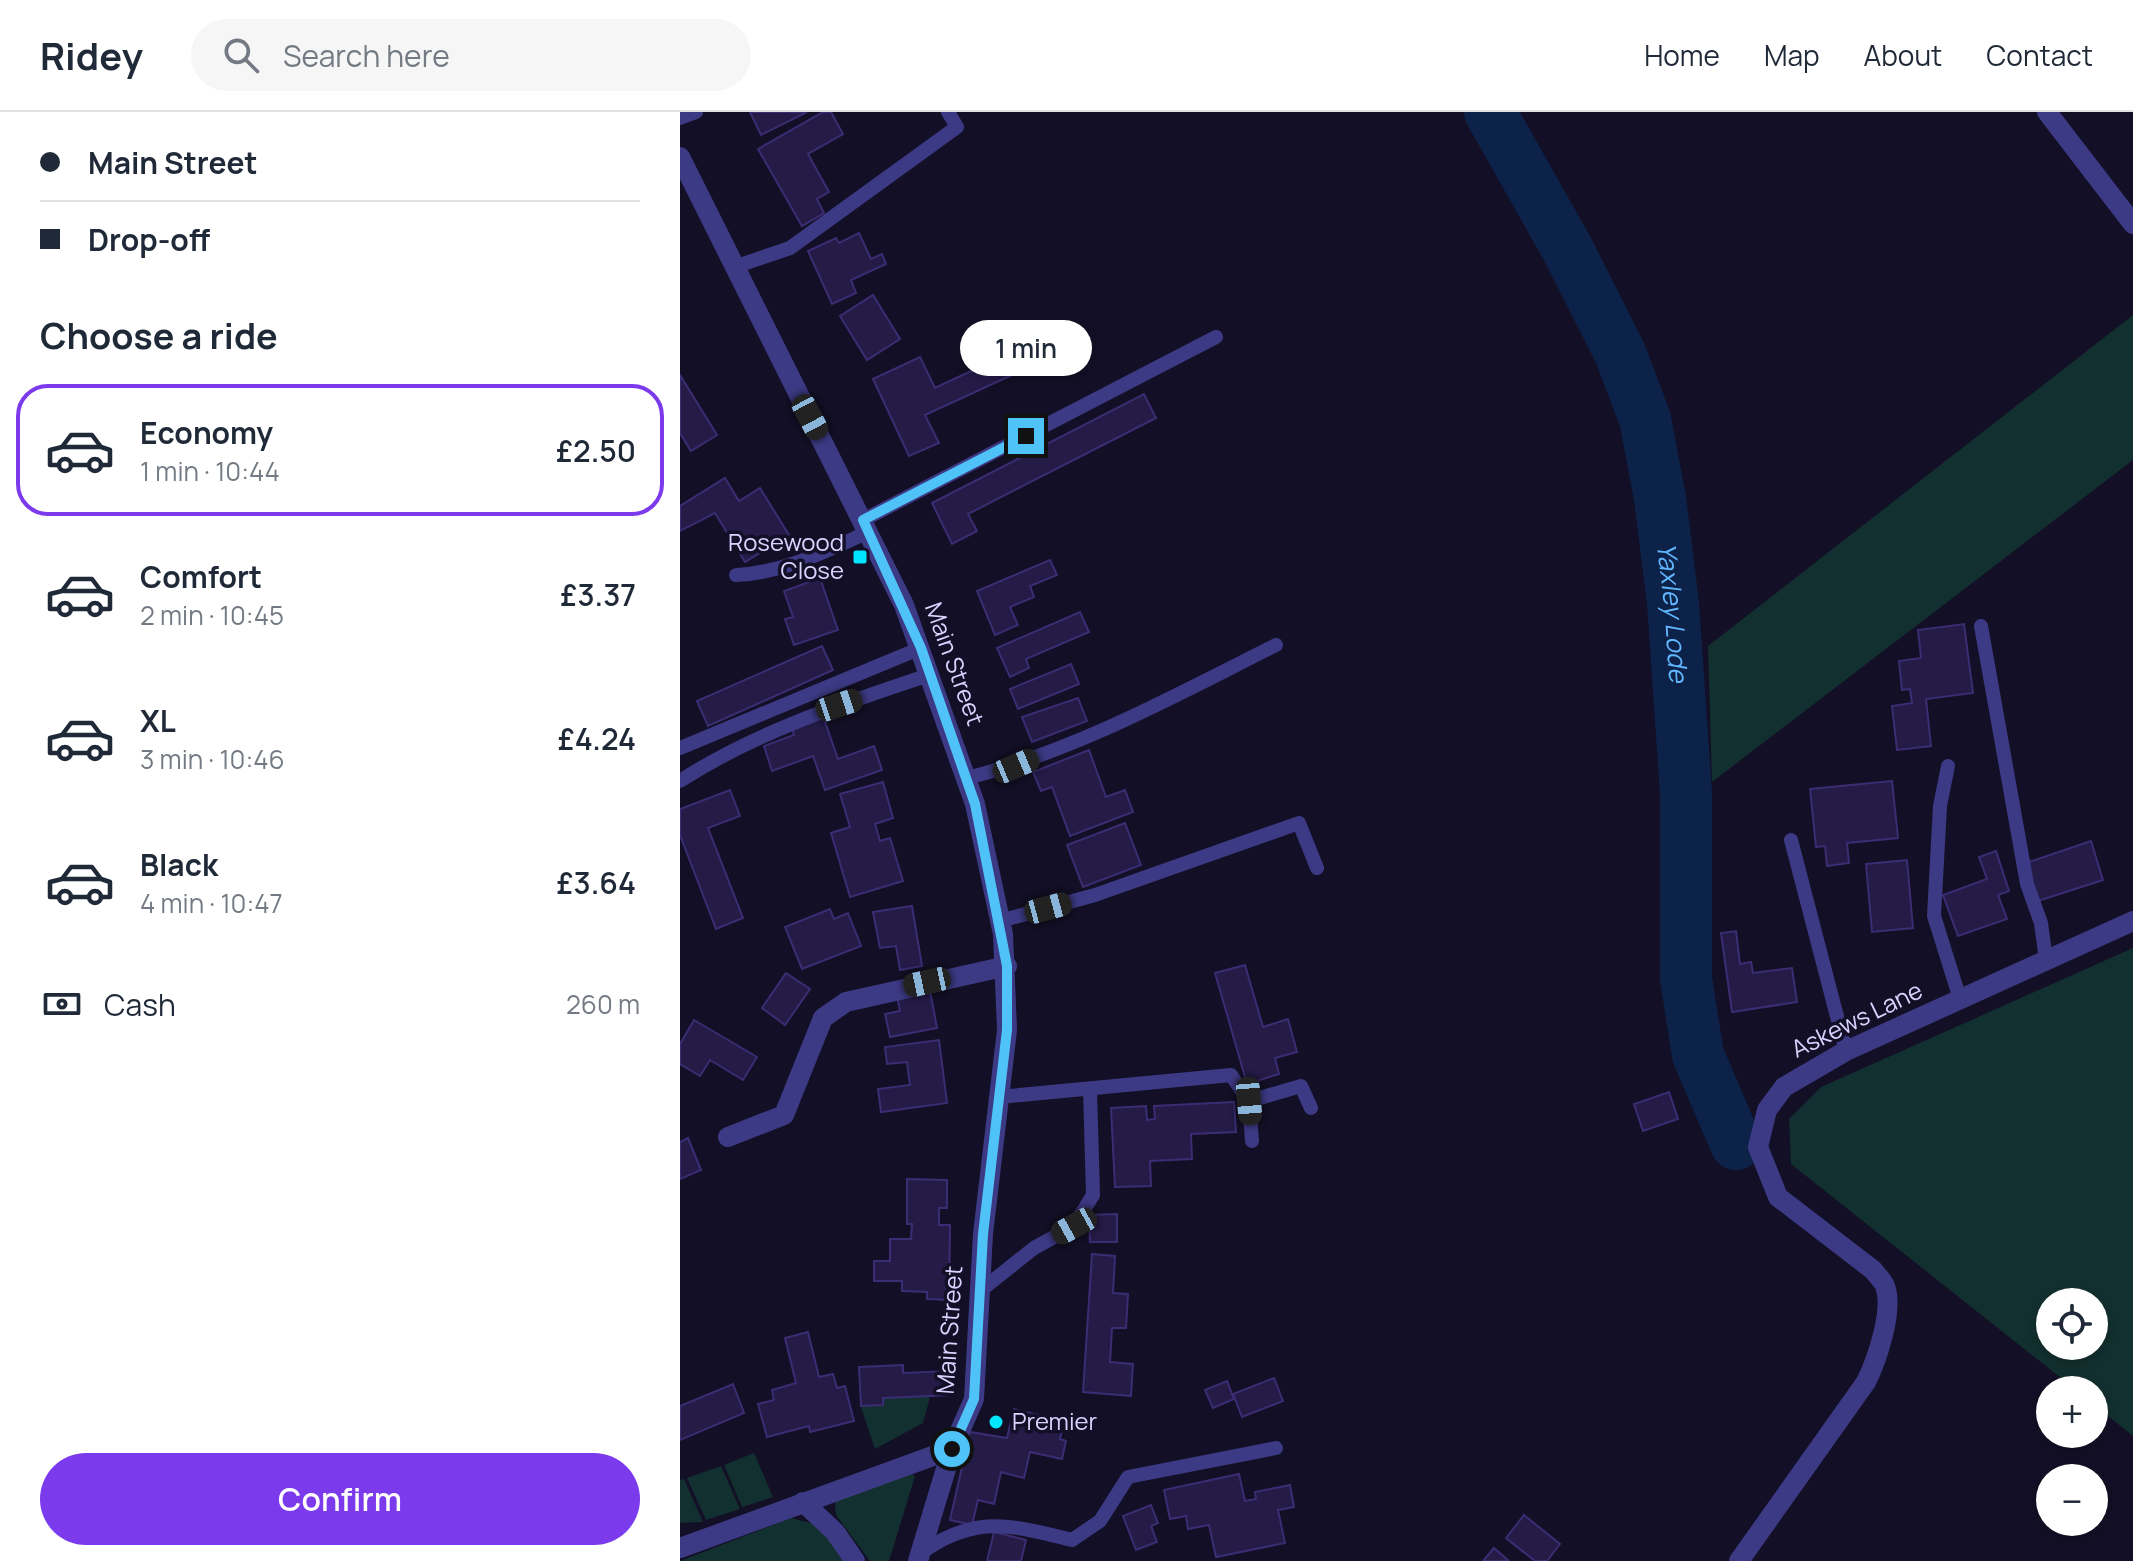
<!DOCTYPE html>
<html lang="en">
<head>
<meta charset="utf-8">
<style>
  :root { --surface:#fff; --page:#f6f6f7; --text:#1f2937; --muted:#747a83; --line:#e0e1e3; --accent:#7c3aed }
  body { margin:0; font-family:Manrope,sans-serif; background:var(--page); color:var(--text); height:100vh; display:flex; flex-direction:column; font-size:30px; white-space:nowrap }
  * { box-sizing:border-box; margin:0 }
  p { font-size:26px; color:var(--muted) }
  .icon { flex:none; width:44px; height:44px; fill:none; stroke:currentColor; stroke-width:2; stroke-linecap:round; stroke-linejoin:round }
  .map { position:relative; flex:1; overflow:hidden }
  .details { display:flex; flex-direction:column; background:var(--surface); width:680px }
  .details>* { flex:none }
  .banner { display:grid; align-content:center; height:176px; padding:0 40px; background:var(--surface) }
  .buttons { position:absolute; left:1356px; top:1176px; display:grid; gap:16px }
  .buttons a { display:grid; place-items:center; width:72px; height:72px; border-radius:50%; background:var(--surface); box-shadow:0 4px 12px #0003; font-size:40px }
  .end { position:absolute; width:36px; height:36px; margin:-18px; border:10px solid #4fc3f7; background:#111; box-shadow:0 0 0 4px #111 }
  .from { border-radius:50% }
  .bubble { position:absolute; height:56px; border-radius:28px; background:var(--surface); box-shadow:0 4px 12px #0003; font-size:26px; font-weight:600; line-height:56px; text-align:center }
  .car { position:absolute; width:24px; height:48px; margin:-24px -12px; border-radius:10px; box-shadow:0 0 6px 2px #0007; background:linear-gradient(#222 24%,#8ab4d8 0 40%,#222 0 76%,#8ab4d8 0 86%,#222 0) }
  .banner b { display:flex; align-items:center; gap:28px; height:76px; font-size:30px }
  .banner b+b { border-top:2px solid var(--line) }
  .banner i { width:20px; height:20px; background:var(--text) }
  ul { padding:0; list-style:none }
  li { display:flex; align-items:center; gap:24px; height:132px; margin:0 16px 12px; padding:0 24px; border:4px solid transparent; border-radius:32px }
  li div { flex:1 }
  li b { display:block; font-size:30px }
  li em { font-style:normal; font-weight:600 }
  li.active { border-color:var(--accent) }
  li>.icon { width:72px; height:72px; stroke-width:1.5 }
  h2 { padding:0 40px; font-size:36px; line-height:96px }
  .pay { display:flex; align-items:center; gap:20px; height:88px; padding:0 40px; font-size:30px }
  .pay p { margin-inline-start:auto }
  .action { display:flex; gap:16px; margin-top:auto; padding:16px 40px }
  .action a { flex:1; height:92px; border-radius:48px; background:var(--accent); color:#fff; font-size:32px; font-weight:600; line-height:92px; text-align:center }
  header { display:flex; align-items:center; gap:48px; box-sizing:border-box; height:112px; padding:0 40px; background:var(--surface); border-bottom:2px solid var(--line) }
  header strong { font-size:38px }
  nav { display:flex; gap:44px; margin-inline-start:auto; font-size:28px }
  .search { width:560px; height:72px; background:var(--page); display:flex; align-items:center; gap:20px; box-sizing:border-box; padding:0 28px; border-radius:44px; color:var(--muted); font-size:30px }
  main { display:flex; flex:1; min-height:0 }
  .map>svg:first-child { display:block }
  .green { fill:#12302f; fill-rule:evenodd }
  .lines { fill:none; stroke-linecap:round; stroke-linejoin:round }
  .river { stroke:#0c2248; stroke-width:52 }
  .building { fill:#241b47; stroke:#3b2d73; stroke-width:2 }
  .service { stroke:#3d3a85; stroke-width:14 }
  .minor { stroke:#3d3a85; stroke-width:20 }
  .route { stroke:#4fc3f7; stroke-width:10 }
  .poi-dot { fill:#00e5ff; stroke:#130f26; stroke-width:3 }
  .labels { text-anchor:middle; stroke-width:7; stroke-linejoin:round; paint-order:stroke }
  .poi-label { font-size:24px; fill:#d9d4ff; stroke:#130f26; text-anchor:end }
  .street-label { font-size:24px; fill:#d9d4ff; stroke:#130f26 }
  .water-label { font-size:26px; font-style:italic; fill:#62b6ff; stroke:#130f26 }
</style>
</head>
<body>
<header>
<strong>Ridey</strong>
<div class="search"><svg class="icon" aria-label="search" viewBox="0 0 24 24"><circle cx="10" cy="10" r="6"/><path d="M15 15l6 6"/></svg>Search here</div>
<nav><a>Home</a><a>Map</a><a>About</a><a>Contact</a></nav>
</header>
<main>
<section class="details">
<div class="banner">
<b><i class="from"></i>Main Street</b>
<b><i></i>Drop-off</b>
</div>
<h2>Choose a ride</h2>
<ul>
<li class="active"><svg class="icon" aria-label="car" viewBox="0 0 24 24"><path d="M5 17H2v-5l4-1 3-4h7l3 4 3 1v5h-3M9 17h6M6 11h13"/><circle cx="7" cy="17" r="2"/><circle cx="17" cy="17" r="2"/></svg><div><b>Economy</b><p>1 min · 10:44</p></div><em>£2.50</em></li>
<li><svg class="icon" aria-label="car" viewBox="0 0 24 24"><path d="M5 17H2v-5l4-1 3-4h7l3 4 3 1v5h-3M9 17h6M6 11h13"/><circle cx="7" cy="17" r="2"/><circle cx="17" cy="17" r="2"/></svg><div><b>Comfort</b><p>2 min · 10:45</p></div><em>£3.37</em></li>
<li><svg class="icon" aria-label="car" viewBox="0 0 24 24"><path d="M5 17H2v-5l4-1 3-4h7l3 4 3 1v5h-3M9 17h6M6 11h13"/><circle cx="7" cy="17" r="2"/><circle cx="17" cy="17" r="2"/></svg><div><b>XL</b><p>3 min · 10:46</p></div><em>£4.24</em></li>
<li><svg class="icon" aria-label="car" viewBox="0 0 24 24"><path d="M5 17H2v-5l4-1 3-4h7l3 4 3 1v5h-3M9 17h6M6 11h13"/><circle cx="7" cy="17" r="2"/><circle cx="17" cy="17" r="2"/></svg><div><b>Black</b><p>4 min · 10:47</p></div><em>£3.64</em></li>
</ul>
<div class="pay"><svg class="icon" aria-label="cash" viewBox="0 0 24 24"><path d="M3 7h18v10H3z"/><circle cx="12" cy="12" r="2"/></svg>Cash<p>260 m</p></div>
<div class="action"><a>Confirm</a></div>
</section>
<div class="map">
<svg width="1453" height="1449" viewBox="0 0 1453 1449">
  <rect width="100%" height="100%" fill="#130f26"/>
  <g class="green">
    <polygon points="1453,203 1453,348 1032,670 1028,534"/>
    <path d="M 1453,836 L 1453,1324 L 1414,1293 L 1414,1278 L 1396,1278 L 1111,1052 L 1109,1007 L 1141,975 ZM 1370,1190 L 1414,1190 L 1414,1234 L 1370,1234 Z"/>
    <polygon points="251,1281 243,1311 195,1337 180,1292 214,1282"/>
    <polygon points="74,1341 93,1385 62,1395 44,1353"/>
    <polygon points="41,1354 60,1397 26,1408 7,1366"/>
    <polygon points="229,1360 235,1364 209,1449 190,1449 156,1403 155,1390"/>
    <polygon points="4,1367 23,1410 0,1411 0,1368"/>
    <polygon points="111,1406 138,1413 168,1449 0,1449"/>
  </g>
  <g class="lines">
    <path class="river" id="s1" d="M 810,0 L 888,138 L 940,241 L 965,307 L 980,386 L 993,491 L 1006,681 L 1006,867 L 1018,943 L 1056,1032"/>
  </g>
  <g class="building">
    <polygon points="70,0 127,0 81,23"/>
    <polygon points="143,0 151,0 163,22 128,42 149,80 137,87 144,101 122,114 78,37"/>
    <polygon points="179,121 191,147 202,142 206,152 171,168 176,181 152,192 128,139 156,126 159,131"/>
    <polygon points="193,183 220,227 187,248 160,204"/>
    <polygon points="323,244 332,263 245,303 259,331 229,344 193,267 240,245 255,276"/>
    <polygon points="0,263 37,323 11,339 0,321"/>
    <polygon points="464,282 476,306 288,402 297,419 272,432 252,391"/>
    <polygon points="45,366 59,389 80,376 109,423 65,450 35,401 0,419 0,394"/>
    <polygon points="370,448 377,463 350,474 354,485 330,495 338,513 315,523 297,479"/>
    <polygon points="140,466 158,518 114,533 105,507 113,505 104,479"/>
    <polygon points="400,500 409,520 346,547 349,556 330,565 317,536"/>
    <polygon points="1284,512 1293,581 1246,587 1251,634 1217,638 1212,594 1232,591 1230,577 1222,578 1219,549 1241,546 1238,518"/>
    <polygon points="142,534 153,558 28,614 17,589"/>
    <polygon points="391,552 399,572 338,597 330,577"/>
    <polygon points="398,586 407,609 352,630 342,605"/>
    <polygon points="143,604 158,647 194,634 202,658 145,678 133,644 92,659 84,634 114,623 111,615"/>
    <polygon points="409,638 426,685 445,678 453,700 390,724 372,675 361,679 353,660"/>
    <polygon points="1212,669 1218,726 1167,731 1169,751 1147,754 1145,734 1136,735 1130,677"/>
    <polygon points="203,670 213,706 195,712 200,729 210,726 223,769 170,785 151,721 170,715 160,682"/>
    <polygon points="50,678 60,704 28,716 63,806 36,817 0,723 0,697"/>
    <polygon points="445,711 461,753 403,775 387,733"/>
    <polygon points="1411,729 1423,768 1358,789 1346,751"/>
    <polygon points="1316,739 1329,779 1318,783 1327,807 1278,824 1263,783 1307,767 1299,745"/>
    <polygon points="1227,748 1233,816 1192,820 1186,752"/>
    <polygon points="232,794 242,854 220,858 216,834 200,836 193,800"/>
    <polygon points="150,797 154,807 168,801 181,834 122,857 105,815"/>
    <polygon points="1056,819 1060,852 1071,850 1073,861 1112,856 1117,890 1052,900 1041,821"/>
    <polygon points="565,853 583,915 608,907 617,940 595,946 599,962 567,972 535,861"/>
    <polygon points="106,861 130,877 105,913 82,896"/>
    <polygon points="249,873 257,916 210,925 205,902 220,899 216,879"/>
    <polygon points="14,908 77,945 63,968 30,948 20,964 0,952 0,932"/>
    <polygon points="259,928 267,991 201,1000 198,977 230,973 227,950 207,952 205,935"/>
    <polygon points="989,980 998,1007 963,1019 954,992"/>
    <polygon points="554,990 556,1020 511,1022 512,1047 470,1049 471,1074 435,1075 431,996 466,994 467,1008 475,1007 474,994"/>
    <polygon points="8,1026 21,1058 0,1067 0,1030"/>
    <polygon points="227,1067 267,1068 267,1096 259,1096 259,1113 270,1113 269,1188 247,1187 247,1180 222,1179 222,1169 194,1169 194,1149 210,1149 210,1127 231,1127 232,1112 227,1112"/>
    <polygon points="437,1102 437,1130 410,1130 409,1103"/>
    <polygon points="412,1142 435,1144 433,1181 448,1182 446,1216 432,1216 430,1250 453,1252 451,1284 403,1280"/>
    <polygon points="128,1220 139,1265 153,1262 157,1276 165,1274 174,1309 130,1320 129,1314 87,1325 78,1292 94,1288 92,1278 116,1271 105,1226"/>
    <polygon points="223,1253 223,1261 271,1259 272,1283 203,1286 203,1293 181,1294 179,1255"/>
    <polygon points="594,1266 603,1289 562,1305 553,1282"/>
    <polygon points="547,1269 554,1287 533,1296 525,1278"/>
    <polygon points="53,1272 64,1301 0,1328 0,1294"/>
    <polygon points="334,1297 384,1309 380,1327 386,1329 382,1347 350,1340 344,1366 321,1360 314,1392 298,1388 292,1413 270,1408 290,1320 327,1326"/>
    <polygon points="559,1362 565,1389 576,1387 575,1380 610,1373 614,1395 598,1398 605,1431 536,1445 529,1413 508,1417 506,1404 490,1407 484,1378"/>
    <polygon points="471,1393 478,1411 471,1414 477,1430 456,1438 443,1404"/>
    <polygon points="844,1403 880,1432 867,1449 855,1449 826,1426"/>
    <polygon points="314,1420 346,1428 341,1449 307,1449"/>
    <polygon points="814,1436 829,1449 803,1449"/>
  </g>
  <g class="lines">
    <g class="service">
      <polyline points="0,6 16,0"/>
      <polyline points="54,155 110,136 277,15 268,0"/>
      <polyline points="183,408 536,225"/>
      <path d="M 56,463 C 103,461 146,439 188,420"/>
      <polyline points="1301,514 1347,772 1361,811 1366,848"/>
      <polyline points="0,636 241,536"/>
      <polyline points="1268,654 1260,694 1254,804 1280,887"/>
      <path d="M 287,666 C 395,639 496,583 596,533"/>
      <path d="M 0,669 C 77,619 163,592 249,563"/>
      <polyline points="1111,728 1166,939"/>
      <polyline points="320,809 415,783 619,711 637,756"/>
      <polyline points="319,985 551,963 569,989 572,1029"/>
      <polyline points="569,989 621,974 631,996"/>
      <polyline points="300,1179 354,1136 394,1114 413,1083 410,978"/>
      <path d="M 241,1441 C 295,1402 332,1413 392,1428 L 420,1409 L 448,1365 L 596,1336"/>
    </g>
    <g class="minor">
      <polyline points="1367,0 1453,112"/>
      <polyline points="0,45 224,493 295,692 323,822 327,918 303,1122 294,1287 272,1337 238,1449"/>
      <polyline points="48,1025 104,1003 143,906 166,890 327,854"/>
      <polyline points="123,1390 155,1420 175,1449"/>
      <polyline points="0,1436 272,1337"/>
      <path d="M 1059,1449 L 1186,1270 C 1197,1248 1214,1198 1205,1174 C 1203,1169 1197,1163 1193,1158 L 1098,1085 L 1078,1035 L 1087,998 L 1104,975 L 1166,939 L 1453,809"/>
    </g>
  </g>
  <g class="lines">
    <polyline class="route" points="272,1337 294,1287 303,1122 327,918 327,854 295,692 241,536 183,408 346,324"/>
  </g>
  <g class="poi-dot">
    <rect x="172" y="437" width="16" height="16" rx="4"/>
    <circle cx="316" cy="1310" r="8"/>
  </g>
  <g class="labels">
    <g class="poi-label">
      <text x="164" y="439">Rosewood<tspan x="164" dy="28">Close</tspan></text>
      <text x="332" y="1318" text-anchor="start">Premier</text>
    </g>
    <g class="street-label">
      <text transform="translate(274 552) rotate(70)" y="8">Main Street</text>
      <text transform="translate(1177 908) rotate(-26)" y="8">Askews Lane</text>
      <text transform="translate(270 1218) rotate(-86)" y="8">Main Street</text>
    </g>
    <g class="water-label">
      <text dy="9" stroke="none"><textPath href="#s1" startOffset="540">Yaxley Lode</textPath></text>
    </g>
  </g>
</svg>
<div class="buttons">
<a><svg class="icon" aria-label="locate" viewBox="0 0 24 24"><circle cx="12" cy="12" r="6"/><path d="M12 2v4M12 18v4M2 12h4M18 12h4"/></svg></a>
<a>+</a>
<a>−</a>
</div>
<i class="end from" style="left:272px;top:1337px"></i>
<i class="end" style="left:346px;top:324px"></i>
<div class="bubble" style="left:280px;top:208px;width:132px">1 min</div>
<i class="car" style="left:130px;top:305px;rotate:152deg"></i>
<i class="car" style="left:159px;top:593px;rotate:72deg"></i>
<i class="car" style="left:336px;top:654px;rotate:67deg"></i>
<i class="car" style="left:368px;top:796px;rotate:75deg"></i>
<i class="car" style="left:247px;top:870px;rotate:258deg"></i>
<i class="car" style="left:569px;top:989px;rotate:175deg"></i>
<i class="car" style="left:394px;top:1114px;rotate:241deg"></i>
</div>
</main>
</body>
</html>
